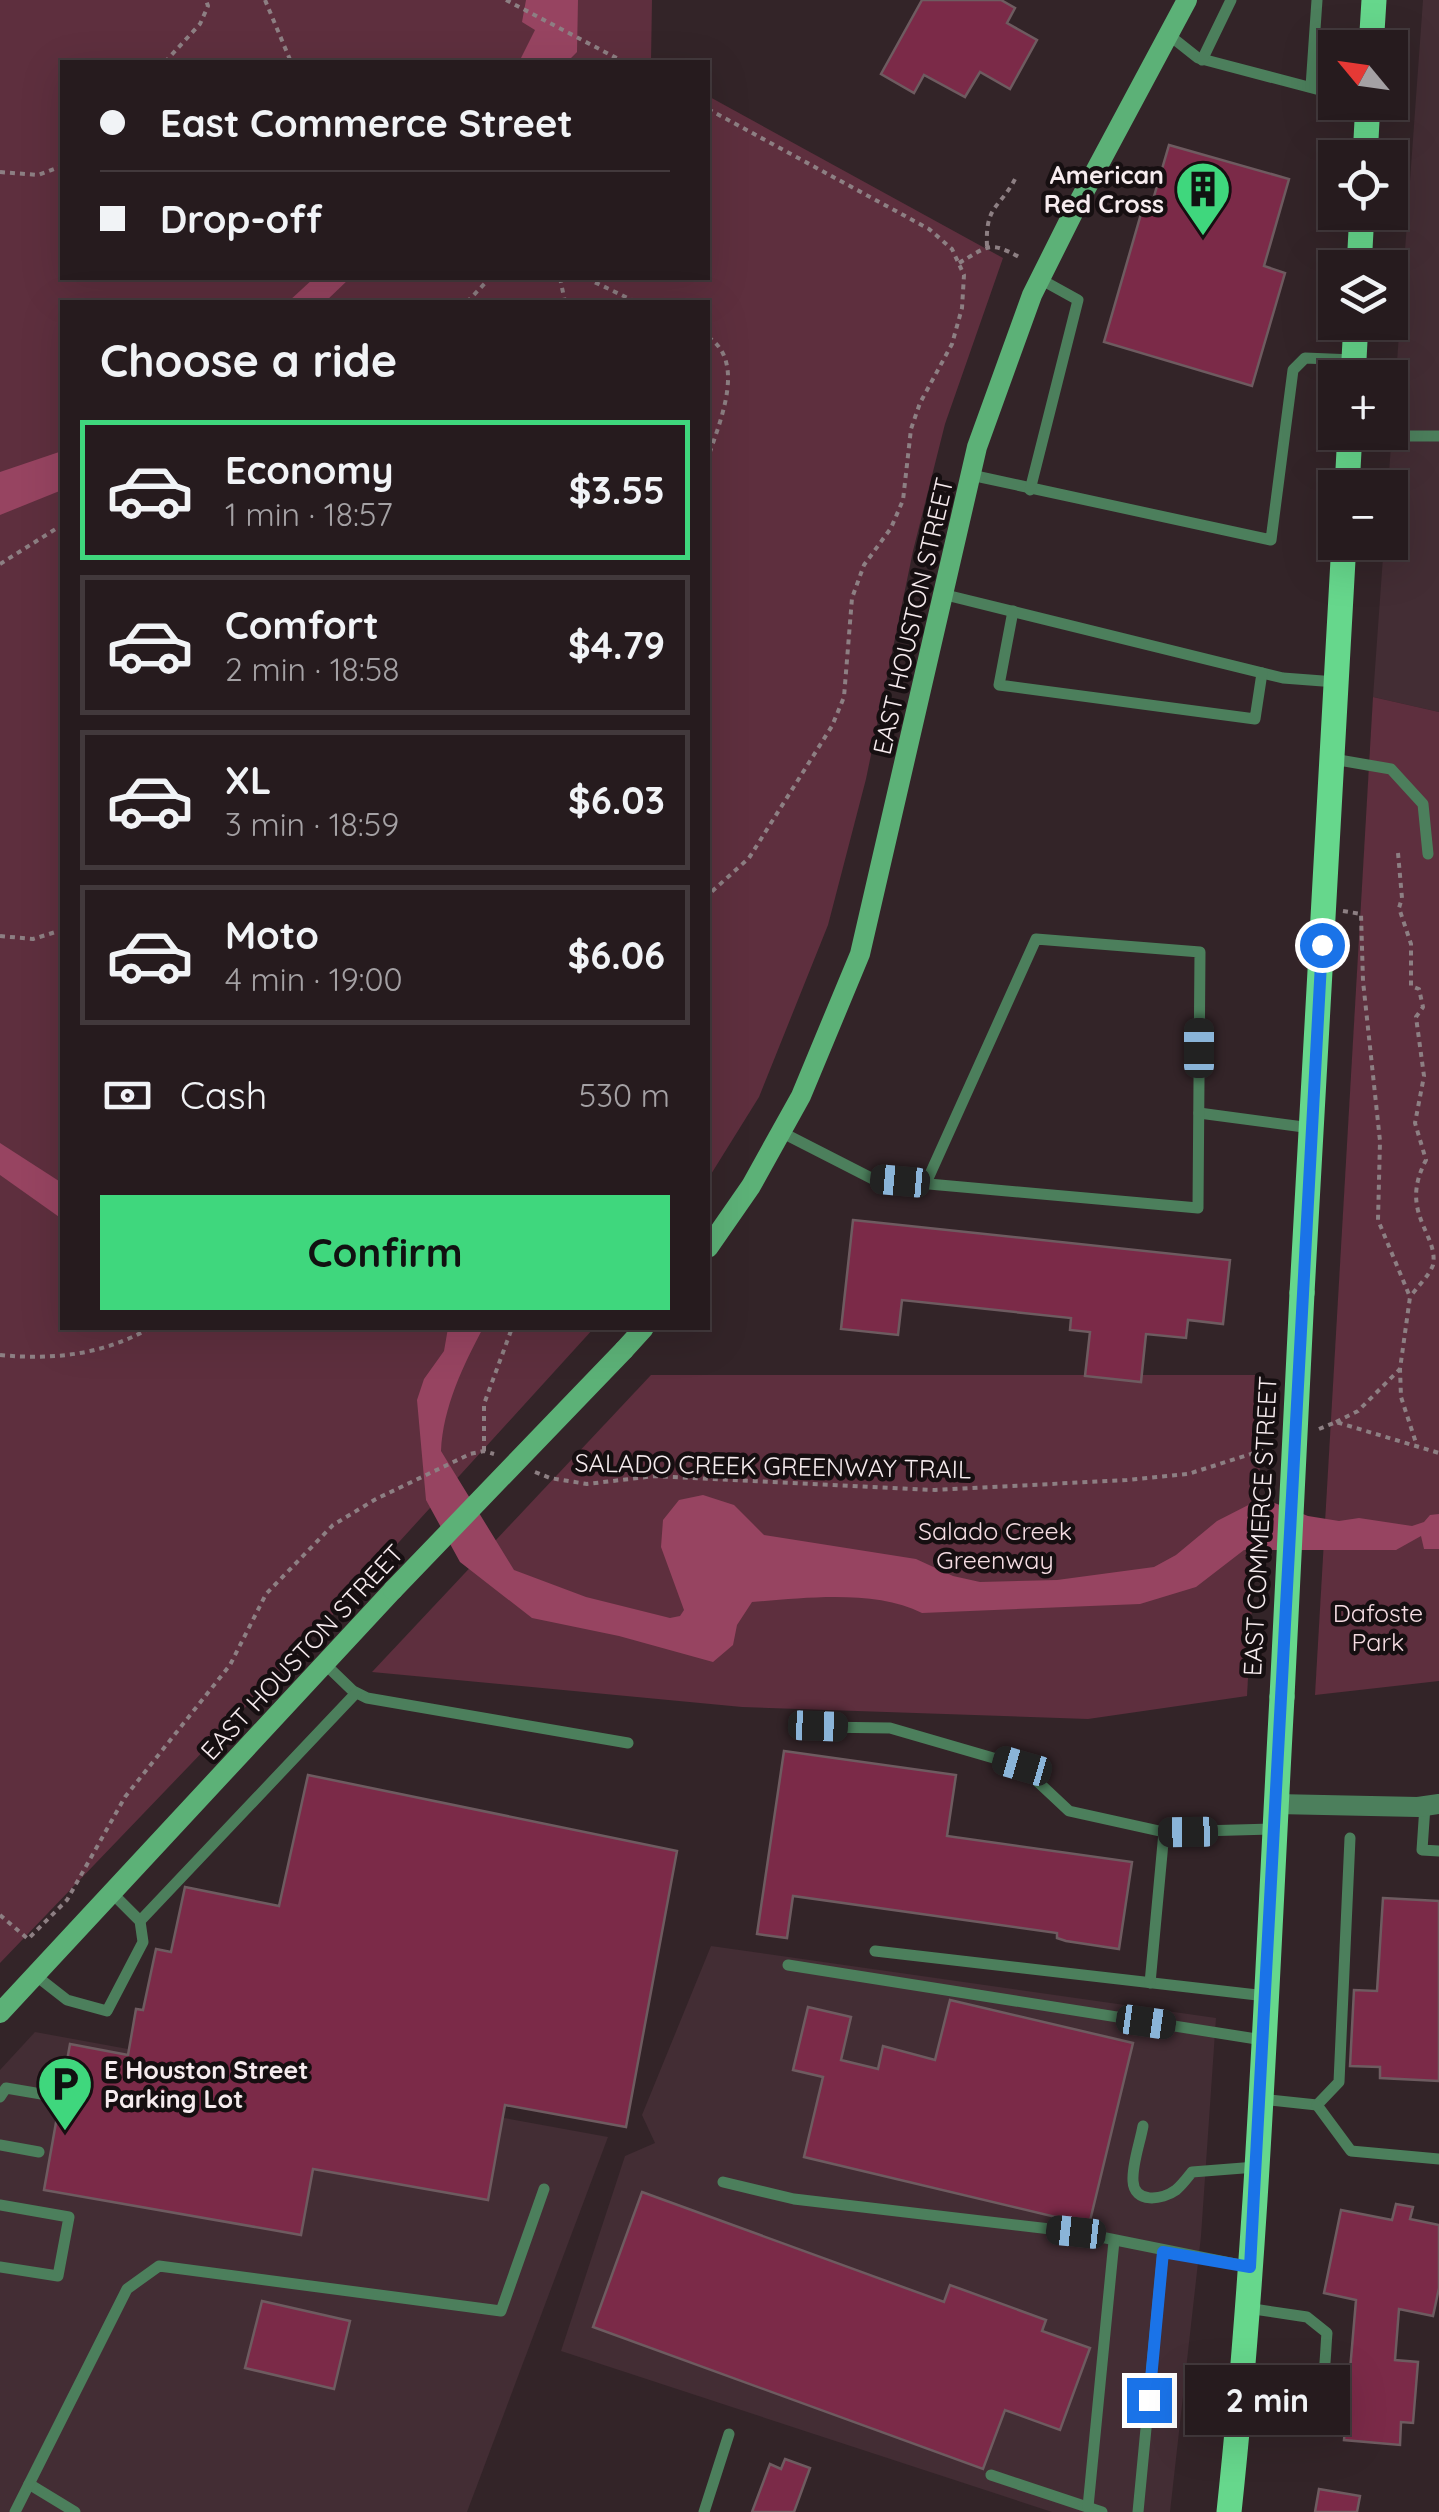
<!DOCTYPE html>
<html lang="en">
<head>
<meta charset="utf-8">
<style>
  :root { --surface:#261b1e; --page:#32282b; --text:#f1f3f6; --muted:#a4a1a4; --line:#42393c; --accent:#3fd77d }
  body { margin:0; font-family:Quicksand,sans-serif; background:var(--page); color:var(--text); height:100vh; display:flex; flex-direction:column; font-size:38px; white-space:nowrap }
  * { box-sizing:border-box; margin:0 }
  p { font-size:32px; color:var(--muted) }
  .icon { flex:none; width:55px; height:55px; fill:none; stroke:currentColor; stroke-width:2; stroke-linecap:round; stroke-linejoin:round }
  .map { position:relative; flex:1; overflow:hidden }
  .panel { position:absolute; left:60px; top:300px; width:650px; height:1030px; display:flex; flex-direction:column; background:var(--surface); border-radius:0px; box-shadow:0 10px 40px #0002,0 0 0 2px var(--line) }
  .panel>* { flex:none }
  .banner { position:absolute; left:60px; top:60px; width:650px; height:220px; border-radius:0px; box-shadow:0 10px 40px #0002,0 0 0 2px var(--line); display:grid; align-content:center; height:220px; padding:0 40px; background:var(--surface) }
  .needle { width:65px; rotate:299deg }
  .tools { position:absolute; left:1318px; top:30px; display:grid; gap:20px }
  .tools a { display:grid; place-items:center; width:90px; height:90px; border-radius:0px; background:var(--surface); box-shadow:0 10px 40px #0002,0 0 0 2px var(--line); font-size:50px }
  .end { position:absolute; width:45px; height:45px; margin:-22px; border:12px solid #1a73e8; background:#fff; box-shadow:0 0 0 5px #fff }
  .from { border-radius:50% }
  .bubble { position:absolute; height:70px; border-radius:0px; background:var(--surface); box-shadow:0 10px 40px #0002,0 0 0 2px var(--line); font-size:32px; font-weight:800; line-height:70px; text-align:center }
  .car { position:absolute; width:30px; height:60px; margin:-30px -15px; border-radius:12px; box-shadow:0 0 8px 2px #0007; background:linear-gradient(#222 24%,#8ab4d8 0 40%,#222 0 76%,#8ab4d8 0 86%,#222 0) }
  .banner b { display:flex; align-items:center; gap:35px; height:95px; font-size:38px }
  .banner b+b { border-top:2px solid var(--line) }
  .banner i { width:25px; height:25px; background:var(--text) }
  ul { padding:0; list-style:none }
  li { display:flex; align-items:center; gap:30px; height:140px; margin:0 20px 15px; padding:0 20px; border:5px solid var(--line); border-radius:0px }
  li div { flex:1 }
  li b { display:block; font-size:38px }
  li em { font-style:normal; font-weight:800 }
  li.on { border-color:var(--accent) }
  li>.icon { width:90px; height:90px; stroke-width:1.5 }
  h2 { padding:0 40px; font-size:45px; line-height:120px }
  .pay { display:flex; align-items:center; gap:25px; height:110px; padding:0 40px; font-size:38px }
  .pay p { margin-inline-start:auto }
  .cta { display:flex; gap:20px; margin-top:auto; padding:20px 40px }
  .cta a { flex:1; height:115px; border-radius:0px; background:var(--accent); color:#111; font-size:40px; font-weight:800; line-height:115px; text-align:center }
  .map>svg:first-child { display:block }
  .built { fill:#432d34 }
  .green { fill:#5e2f3e }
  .water { fill:#974461 }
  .building { fill:#7b2a48; stroke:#6e5b60; stroke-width:2.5 }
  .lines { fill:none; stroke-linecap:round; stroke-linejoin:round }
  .path { stroke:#8d7f83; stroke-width:4; stroke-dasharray:5 5; stroke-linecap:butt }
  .lane { stroke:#4c7f5c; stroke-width:11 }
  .street { stroke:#4c7f5c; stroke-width:20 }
  .secondary { stroke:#5cb177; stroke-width:20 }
  .primary { stroke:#66d78c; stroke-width:25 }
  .secondary-bridge { stroke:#5cb177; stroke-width:20 }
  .primary-bridge { stroke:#66d78c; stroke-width:25 }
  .route { stroke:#1a73e8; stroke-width:12 }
  .labels { text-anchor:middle; stroke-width:9; stroke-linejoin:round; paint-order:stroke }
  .poi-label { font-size:25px; font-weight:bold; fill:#f6ebee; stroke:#160f11; text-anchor:end }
  .street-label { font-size:25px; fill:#f6ebee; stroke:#160f11 }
  .park-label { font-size:25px; fill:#f5dce2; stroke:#160f11 }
</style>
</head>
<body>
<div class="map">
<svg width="1439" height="2512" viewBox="0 0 1439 2512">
  <rect width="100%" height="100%" fill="#332428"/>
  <g class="built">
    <polygon points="1423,0 1439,0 1439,712 1373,697 1384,543 1390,542 1388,487"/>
    <polygon points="711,1946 1216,2018 1201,2236 1170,2512 1052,2512 561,2351 625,2156 655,2143 642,2115"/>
    <polygon points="35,2032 608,2137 467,2512 0,2512 0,2070"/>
  </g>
  <g class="green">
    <polygon points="0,0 652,0 651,62 62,62 62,278 708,278 708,96 1003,258 945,424 913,551 866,779 828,925 759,1097 708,1179 708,302 62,302 62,1328 594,1328 307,1643 0,1963"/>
    <polygon points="1373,697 1439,712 1439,1681 1315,1695"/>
    <polygon points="651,1375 1265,1375 1247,1696 1088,1719 742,1707 372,1672"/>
  </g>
  <g class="water">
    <polygon points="526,0 578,0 577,52 567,62 519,62 535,30 522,22"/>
    <polygon points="314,278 350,278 325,302 288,302"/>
    <polygon points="62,451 62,490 0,515 0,472"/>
    <polygon points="0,1143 62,1183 62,1219 0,1175"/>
    <path d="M 448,1328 L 483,1328 C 463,1366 443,1407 441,1451 L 514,1570 L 586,1597 L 670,1618 L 680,1616 L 684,1610 L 661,1547 L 663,1520 L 679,1500 L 703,1495 L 734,1505 L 764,1535 L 916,1559 L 953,1576 L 980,1582 L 1057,1580 L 1154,1567 L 1176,1555 L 1217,1521 L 1262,1498 L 1308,1516 L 1339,1521 L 1359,1518 L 1412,1526 L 1424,1522 L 1430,1515 L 1439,1514 L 1439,1549 L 1424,1549 L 1421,1536 L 1396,1550 L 1244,1550 L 1196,1587 L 1140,1604 L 922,1613 C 875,1589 803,1598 752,1602 L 737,1625 L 733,1645 L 713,1662 L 619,1636 L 532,1618 L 460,1562 L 426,1500 L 417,1400 L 424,1379 L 444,1351 Z"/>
  </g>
  <g class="building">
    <polygon points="922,0 1001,0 1015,8 1007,23 1037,40 1010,89 980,72 965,97 924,75 914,93 881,74"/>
    <polygon points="1169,145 1289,179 1264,266 1285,273 1252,386 1104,342 1143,207 1150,210"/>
    <polygon points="853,1220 1230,1260 1223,1324 1188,1320 1186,1338 1146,1334 1141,1382 1085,1376 1090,1332 1070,1330 1071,1318 902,1300 898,1335 841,1329"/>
    <polygon points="784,1751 956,1775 947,1836 1132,1862 1119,1949 1066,1941 1057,1938 1057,1933 793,1896 787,1938 757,1934"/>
    <polygon points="308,1775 677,1851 626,2127 505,2105 488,2200 313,2169 301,2235 44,2190 70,2044 128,2055 136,2009 143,2010 156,1949 171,1952 185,1887 279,1906"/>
    <polygon points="1383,1898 1439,1901 1439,2081 1380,2078 1380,2067 1350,2066 1354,1990 1377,1991"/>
    <polygon points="950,2000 1133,2043 1089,2225 804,2157 823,2077 793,2070 808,2007 851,2017 841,2060 878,2069 883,2046 935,2060"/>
    <polygon points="642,2192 944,2302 950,2285 1046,2320 1042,2331 1090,2348 1060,2430 1005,2410 983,2469 593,2327"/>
    <polygon points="1396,2204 1413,2207 1410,2219 1439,2225 1439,2288 1433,2316 1399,2309 1395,2360 1418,2362 1413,2423 1401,2422 1400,2445 1344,2440 1356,2300 1324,2293 1341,2210 1392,2220"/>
    <polygon points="262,2301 350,2321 334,2389 245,2368"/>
    <polygon points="785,2459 810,2468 794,2512 752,2512 770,2464 781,2469"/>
    <polygon points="1319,2489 1360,2496 1357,2512 1315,2512"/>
  </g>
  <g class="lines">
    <g class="path">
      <polyline points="265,0 291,62"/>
      <polyline points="506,0 624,62"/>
      <polyline points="165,62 200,24 208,6 206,0"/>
      <polyline points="708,109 929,229 952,249 964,275 962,308 952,344 920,403 911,429 903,500 891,528 864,565 852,598 844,697 832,726 749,858 708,895"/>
      <polyline points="0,172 38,175 62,166"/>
      <path d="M 987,246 C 985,203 1001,209 1017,175"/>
      <path d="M 959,263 C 987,247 989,240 1019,257"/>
      <polyline points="560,278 565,302"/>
      <polyline points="586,278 636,302"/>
      <polyline points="467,302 490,278"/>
      <path d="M 708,337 C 747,362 719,423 708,458"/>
      <polyline points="0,564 62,525"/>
      <path d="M 1398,853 L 1402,898 L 1399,908 L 1411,944 L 1411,986 L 1419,989 L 1423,1007 L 1416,1017 L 1424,1076 L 1415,1123 L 1426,1160 C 1398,1213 1439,1234 1433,1265 C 1429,1276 1417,1287 1410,1297"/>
      <polyline points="1343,911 1361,914 1363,981 1380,1141 1378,1220 1410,1297 1400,1369 1401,1397 1417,1446"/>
      <polyline points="0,936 33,939 62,930"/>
      <path d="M 0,1355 C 54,1360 102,1355 150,1328"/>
      <polyline points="1336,1422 1358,1411 1400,1369"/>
      <polyline points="1319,1429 1336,1422 1439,1453"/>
      <polyline points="484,1451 484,1404 512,1328"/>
      <polyline points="535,1472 550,1478 587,1484 655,1476 935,1490 1127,1480 1188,1474 1273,1447"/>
      <polyline points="0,1915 28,1939 67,1900 125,1797 230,1665 266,1594 333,1525 376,1499 470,1454 484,1451 494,1454"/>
    </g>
    <g class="lane">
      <polyline points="1169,35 1198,58 1335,94"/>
      <polyline points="1202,60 1231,0"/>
      <polyline points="1311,87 1317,0"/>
      <polyline points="1350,436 1439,436"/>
      <polyline points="971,475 1271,540 1293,370 1305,358 1354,360"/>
      <polyline points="1030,490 1078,300 1040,279"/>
      <polyline points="942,594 1283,678 1336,682"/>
      <polyline points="1013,611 999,685 1255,719 1262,673"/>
      <polyline points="1333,759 1391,769 1423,804 1428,854"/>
      <polyline points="1199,1113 1311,1128"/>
      <polyline points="781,1132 873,1179 1198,1208 1200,952 1036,939 926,1183"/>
      <polyline points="325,1664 353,1691 367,1698 628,1743"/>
      <polyline points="818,1727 890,1728 1021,1766 1069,1811 1164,1832"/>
      <polyline points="1425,1806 1422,1850 1439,1851"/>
      <polyline points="140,1921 356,1693"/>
      <polyline points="875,1951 1266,1996"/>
      <polyline points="788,1965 1263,2040"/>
      <polyline points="35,1975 67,2000 107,2011 143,1942 140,1921 112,1893"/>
      <polyline points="1150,1983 1164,1832 1275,1829"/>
      <polyline points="0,2097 6,2088 53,2096"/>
      <polyline points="1260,2099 1317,2105 1339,2082 1350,1838"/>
      <polyline points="1317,2105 1351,2151 1439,2159"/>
      <path d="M 1143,2126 C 1140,2143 1132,2164 1133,2181 C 1134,2204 1162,2200 1176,2190 C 1182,2185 1188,2177 1192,2172 L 1256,2167"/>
      <polyline points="0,2145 39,2152"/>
      <polyline points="723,2182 794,2199 1076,2232 1250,2267"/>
      <polyline points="0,2205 69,2217 58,2276 0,2267"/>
      <path d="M 1239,2418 L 1301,2427 C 1327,2404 1324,2366 1327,2333 L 1307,2317 L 1247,2308"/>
      <polyline points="991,2475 1102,2512"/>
      <polyline points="29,2484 75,2512"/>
      <polyline points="1088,2507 1114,2241"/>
      <polyline points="15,2512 127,2289 159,2266 501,2311 544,2189"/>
      <polyline points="704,2512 729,2434"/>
      <polyline points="1138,2512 1163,2251"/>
    </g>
    <polyline class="street" points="1276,1804 1418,1807 1439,1804"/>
    <g class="secondary">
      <polyline points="708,1248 751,1186 801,1096 860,954 977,447 1032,295 1075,209 1187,0"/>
      <polyline points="624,1350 644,1328"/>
      <polyline points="0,2013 393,1590"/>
    </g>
    <g class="primary">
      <polyline points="1371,48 1374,0"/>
      <polyline points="1365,158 1368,102"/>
      <polyline points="1359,268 1362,212"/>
      <polyline points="1353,378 1356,322"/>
      <polyline points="1347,488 1350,432"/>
      <polyline points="1302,1293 1344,542"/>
      <path d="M 1229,2512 C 1258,2241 1267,1968 1282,1697"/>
    </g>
    <polyline class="secondary-bridge" points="393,1590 624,1350"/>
    <polyline class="primary-bridge" points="1282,1697 1302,1293"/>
  </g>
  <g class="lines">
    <polyline class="route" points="1149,2400 1163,2252 1250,2267 1322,945"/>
  </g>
  <defs>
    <g id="building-pin" transform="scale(2.875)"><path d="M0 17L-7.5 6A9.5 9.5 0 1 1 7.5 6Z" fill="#3fd77d" stroke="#160f11"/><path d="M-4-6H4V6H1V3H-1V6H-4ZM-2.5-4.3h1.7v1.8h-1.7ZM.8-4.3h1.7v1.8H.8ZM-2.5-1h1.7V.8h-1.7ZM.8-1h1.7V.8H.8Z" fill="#111"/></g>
    <g id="parking-pin" transform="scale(2.875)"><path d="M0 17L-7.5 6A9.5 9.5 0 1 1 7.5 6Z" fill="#3fd77d" stroke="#160f11"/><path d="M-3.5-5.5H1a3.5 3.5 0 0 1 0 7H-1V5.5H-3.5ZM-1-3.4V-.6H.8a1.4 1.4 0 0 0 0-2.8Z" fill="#111"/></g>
  </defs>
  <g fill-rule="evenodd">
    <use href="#building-pin" x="1203" y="189"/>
    <use href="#parking-pin" x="65" y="2084"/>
  </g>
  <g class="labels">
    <g class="poi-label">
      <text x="1164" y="184">American<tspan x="1164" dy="29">Red Cross</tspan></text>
      <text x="104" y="2079" text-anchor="start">E Houston Street<tspan x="104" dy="29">Parking Lot</tspan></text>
    </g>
    <g class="street-label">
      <text transform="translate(913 616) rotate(-77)" y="9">EAST HOUSTON STREET</text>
      <text transform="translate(773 1466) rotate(1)" y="9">SALADO CREEK GREENWAY TRAIL</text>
      <text transform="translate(1260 1526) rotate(-87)" y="9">EAST COMMERCE STREET</text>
      <text transform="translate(302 1652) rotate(-47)" y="9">EAST HOUSTON STREET</text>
    </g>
    <g class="park-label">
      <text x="995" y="1540">Salado Creek<tspan x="995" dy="29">Greenway</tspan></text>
      <text x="1378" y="1622">Dafoste<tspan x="1378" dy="29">Park</tspan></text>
    </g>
  </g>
</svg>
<div class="tools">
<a><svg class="needle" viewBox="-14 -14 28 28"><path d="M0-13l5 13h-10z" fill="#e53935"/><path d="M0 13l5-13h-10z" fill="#a4a1a4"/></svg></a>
<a><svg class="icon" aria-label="locate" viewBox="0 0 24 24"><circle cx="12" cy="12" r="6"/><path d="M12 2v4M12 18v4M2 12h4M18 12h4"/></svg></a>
<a><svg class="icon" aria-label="layers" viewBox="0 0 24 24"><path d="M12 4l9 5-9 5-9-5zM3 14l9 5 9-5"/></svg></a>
<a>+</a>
<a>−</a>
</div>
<i class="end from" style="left:1322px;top:945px"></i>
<i class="end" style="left:1149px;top:2400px"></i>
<div class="bubble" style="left:1185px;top:2365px;width:165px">2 min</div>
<i class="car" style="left:1199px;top:1048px;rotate:0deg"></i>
<i class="car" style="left:900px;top:1181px;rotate:275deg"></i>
<i class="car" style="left:818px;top:1726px;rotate:92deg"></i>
<i class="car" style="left:1022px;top:1766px;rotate:286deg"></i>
<i class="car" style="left:1188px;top:1832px;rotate:269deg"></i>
<i class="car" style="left:1146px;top:2022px;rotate:98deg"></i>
<i class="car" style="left:1076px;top:2232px;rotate:276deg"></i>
<div class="banner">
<b><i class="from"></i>East Commerce Street</b>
<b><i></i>Drop-off</b>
</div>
<section class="panel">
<h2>Choose a ride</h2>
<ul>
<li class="on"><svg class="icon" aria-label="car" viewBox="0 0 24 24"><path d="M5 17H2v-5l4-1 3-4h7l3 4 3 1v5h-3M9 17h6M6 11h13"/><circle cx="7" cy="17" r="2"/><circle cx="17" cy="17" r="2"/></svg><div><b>Economy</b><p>1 min · 18:57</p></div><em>$3.55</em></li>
<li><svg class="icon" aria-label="car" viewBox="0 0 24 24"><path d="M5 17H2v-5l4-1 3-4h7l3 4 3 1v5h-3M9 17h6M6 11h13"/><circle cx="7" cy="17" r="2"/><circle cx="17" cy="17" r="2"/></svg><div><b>Comfort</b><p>2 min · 18:58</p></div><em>$4.79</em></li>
<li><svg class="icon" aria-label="car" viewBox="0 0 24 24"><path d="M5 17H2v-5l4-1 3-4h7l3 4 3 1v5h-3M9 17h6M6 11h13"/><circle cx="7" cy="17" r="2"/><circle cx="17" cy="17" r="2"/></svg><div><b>XL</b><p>3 min · 18:59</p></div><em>$6.03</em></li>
<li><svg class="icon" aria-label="car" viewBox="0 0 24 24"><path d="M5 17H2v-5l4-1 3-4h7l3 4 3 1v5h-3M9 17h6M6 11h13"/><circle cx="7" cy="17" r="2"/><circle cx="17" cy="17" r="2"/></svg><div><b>Moto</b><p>4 min · 19:00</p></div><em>$6.06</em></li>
</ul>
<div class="pay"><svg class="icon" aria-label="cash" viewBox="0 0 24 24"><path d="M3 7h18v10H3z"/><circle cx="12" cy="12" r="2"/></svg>Cash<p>530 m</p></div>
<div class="cta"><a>Confirm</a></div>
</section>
</div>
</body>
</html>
